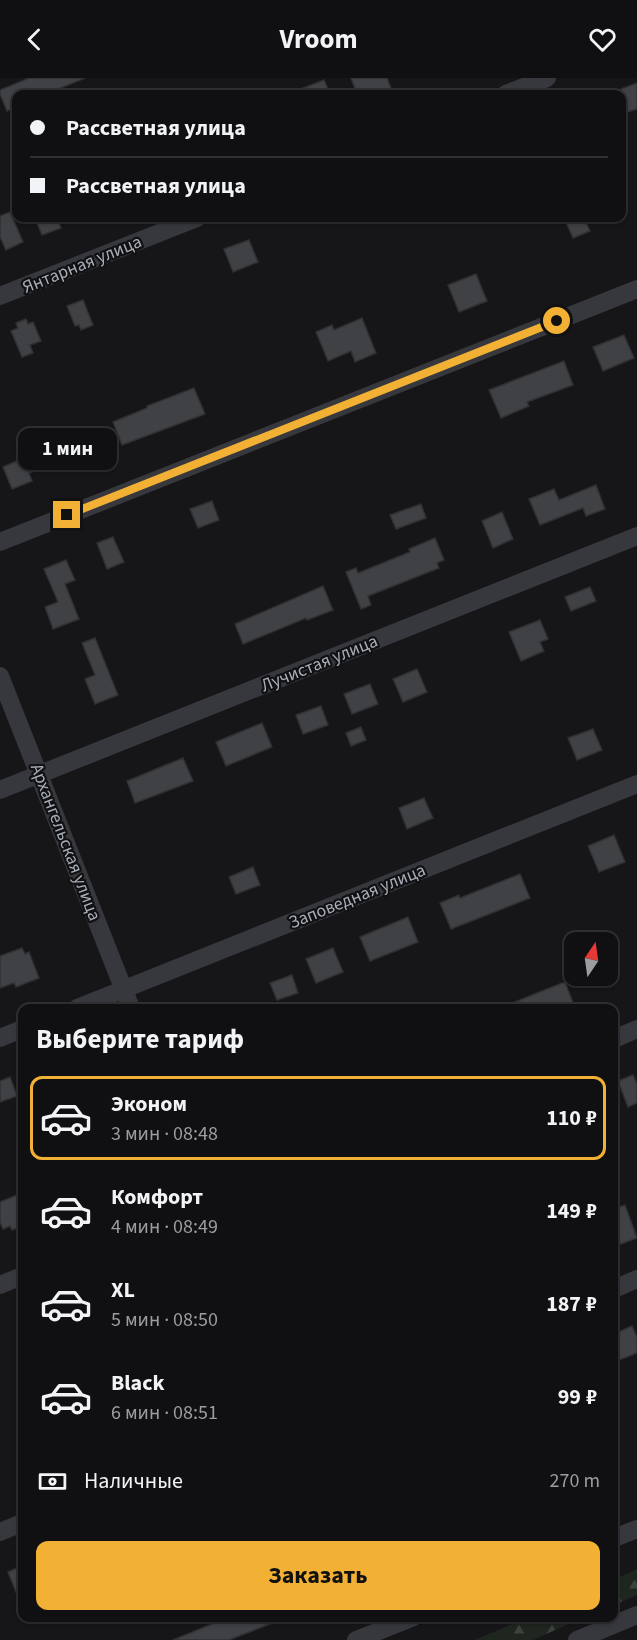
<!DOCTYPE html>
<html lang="ru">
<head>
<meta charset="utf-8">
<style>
  :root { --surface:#101012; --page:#19191b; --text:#f1f3f6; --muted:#9c9d9f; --line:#303032; --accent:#f2b134 }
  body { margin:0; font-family:"Source Sans 3",sans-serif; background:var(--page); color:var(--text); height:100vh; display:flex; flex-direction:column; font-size:22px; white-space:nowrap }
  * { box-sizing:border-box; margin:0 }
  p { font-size:20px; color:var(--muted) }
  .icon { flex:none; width:33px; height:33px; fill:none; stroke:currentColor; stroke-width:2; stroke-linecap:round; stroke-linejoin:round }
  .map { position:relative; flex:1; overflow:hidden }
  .drawer { position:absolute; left:18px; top:926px; width:600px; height:618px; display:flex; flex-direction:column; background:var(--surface); border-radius:12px; box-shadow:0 2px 4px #0004,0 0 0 2px var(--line) }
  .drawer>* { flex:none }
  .guide { position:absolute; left:12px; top:12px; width:614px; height:132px; border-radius:12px; box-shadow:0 2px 4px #0004,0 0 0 2px var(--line); display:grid; align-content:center; height:132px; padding:0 18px; background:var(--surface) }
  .needle { width:39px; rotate:13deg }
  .buttons { position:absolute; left:564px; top:854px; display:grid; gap:12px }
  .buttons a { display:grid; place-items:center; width:54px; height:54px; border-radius:12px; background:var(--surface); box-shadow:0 2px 4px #0004,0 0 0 2px var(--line); font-size:30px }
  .end { position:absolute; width:27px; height:27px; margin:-14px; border:8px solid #f2b134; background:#111; box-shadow:0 0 0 3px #111 }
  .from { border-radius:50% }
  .bubble { position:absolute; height:42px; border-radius:12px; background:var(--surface); box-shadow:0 2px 4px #0004,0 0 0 2px var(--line); font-size:20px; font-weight:700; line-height:42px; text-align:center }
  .guide b { display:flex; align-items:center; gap:21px; height:57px; font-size:22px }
  .guide b+b { border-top:2px solid var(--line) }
  .guide i { width:15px; height:15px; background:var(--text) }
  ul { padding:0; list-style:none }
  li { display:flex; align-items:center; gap:18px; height:84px; margin:0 12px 9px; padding:0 6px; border:3px solid transparent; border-radius:12px }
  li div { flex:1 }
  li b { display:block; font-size:22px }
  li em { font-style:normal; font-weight:700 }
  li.selected { border-color:var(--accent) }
  li>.icon { width:54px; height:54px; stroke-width:1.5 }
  h2 { padding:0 18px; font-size:27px; line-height:72px }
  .pay { display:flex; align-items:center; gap:15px; height:66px; padding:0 18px; font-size:22px }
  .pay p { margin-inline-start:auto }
  .button { display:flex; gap:12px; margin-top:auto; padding:12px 18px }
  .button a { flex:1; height:69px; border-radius:12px; background:var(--accent); color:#111; font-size:24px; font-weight:700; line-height:69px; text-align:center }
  header { display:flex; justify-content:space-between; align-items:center; height:78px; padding:0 18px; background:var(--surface); font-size:27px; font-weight:700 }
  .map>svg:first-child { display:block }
  .forest { fill:url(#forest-firs) }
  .building { fill:#404145; stroke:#303034; stroke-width:1.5 }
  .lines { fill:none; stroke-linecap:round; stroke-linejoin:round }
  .minor { stroke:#37383d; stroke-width:18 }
  .route { stroke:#f2b134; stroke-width:8 }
  .labels { text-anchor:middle; stroke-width:4.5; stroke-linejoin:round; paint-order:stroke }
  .street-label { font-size:18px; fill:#a8adb8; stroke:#111113 }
</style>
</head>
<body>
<header><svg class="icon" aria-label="back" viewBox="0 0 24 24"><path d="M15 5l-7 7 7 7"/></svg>Vroom<svg class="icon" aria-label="heart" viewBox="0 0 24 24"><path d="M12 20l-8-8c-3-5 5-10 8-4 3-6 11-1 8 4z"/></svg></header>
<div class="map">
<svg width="637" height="1562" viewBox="0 0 637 1562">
  <defs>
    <pattern id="forest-firs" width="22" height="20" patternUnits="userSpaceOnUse" patternTransform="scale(1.5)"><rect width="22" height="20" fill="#1e261f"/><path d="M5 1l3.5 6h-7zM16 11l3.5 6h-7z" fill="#3c433d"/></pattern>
  </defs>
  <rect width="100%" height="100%" fill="#161618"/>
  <g class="forest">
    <polygon points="637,1491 637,1517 614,1527 614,1502"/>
    <polygon points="529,1539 584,1539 533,1562 475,1562"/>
  </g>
  <g class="building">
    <polygon points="29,0 85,0 46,16 16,16 16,29 7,33 0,16 0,12"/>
    <polygon points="351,0 387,0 392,13 385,16 357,16"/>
    <polygon points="324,2 330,16 288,16"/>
    <polygon points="637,5 637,31 624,35 621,27 621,11"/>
    <polygon points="10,134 23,164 6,172 0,159 0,138"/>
    <polygon points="35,140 57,140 61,150 42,157"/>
    <polygon points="572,140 584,140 590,153 573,160 565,142"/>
    <polygon points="249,162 258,184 233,194 224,171"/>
    <polygon points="476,196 487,223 459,234 448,207"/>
    <polygon points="83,222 93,247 81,252 79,247 75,248 67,228"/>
    <polygon points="362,240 376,275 355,284 351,273 328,283 316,254 332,247 334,252"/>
    <polygon points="26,241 28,246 33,244 41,263 30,267 33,275 22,279 11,253 18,250 16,245"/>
    <polygon points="624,257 634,280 603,293 593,269"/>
    <polygon points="564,283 573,307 527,324 529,328 501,340 489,312"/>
    <polygon points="194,310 205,336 122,367 113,344 147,330 147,328"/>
    <polygon points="82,357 92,381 69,390 65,381 29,395 32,403 12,411 3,389 34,376 30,367 48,361 51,369"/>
    <polygon points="596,407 605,431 586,438 583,430 540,447 529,421 554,411 559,422"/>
    <polygon points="212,423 219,442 198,450 190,431"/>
    <polygon points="421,426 426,440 396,451 390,437"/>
    <polygon points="502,434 513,461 493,470 482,443"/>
    <polygon points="113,459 124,484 107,491 97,465"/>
    <polygon points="435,460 444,482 437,485 439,490 368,518 371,527 361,531 346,494 356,490 358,495 410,474 409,471"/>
    <polygon points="66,482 75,502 65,506 79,541 53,551 45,529 58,524 44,491"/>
    <polygon points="323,508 333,532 307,542 306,540 243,566 235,546"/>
    <polygon points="590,509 596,523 571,533 565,519"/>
    <polygon points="540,542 548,561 540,564 544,573 521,583 509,554"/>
    <polygon points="95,560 118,617 95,626 85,601 95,597 82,565"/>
    <polygon points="417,591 427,614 403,624 393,601"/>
    <polygon points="370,606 378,626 352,636 344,616"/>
    <polygon points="321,628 328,647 303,656 296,637"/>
    <polygon points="262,645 272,669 226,688 216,664"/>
    <polygon points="361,649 366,662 351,668 346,655"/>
    <polygon points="593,651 602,672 577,682 568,660"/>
    <polygon points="183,680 193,703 135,725 127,703"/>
    <polygon points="424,720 433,740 407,751 399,730"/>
    <polygon points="614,757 625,784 599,794 588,768"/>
    <polygon points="253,789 260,807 236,816 229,799"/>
    <polygon points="520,796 530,820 451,851 440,825 459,817 460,820"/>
    <polygon points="408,839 418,864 370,883 360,859"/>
    <polygon points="22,870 25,876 29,874 39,900 16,909 14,905 0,910 0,878"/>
    <polygon points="333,870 343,894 316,905 306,881"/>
    <polygon points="292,897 298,915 277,922 270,905"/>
    <polygon points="565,904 575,930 501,930 537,915"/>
    <polygon points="633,997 637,1006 637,1025 628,1029 618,1003"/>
    <polygon points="10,999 17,1018 0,1024 0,1003"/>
    <polygon points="17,1117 22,1130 22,1148 12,1152 10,1148 3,1151 0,1144 0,1124"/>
    <polygon points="625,1127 637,1160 618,1167 614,1156 614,1131"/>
    <polygon points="632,1248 637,1259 637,1275 614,1284 614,1256"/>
    <polygon points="22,1488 22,1529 8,1494"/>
    <polygon points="229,1539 285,1540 229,1562 173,1562"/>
  </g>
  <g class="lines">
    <g class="minor">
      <polyline points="506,16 547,0"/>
      <polyline points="0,218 197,140"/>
      <polyline points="0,464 637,211"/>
      <polyline points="0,598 131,930"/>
      <polyline points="0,712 637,458"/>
      <polyline points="77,930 637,706"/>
      <polyline points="0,960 22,951"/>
      <polyline points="614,961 637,951"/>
      <polyline points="0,1207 22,1198"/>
      <polyline points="614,1211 637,1201"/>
      <polyline points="0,1454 22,1445"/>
      <polyline points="614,1460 637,1451"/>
      <polyline points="356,1562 414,1539"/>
      <polyline points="577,1562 637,1537"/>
    </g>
  </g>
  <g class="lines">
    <polyline class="route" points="67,437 557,243"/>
  </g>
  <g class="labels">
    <g class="street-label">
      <text transform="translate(82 186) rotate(-22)" y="6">Янтарная улица</text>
      <text transform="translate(319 585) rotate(-22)" y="6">Лучистая улица</text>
      <text transform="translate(66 764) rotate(69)" y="6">Архангельская улица</text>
      <text transform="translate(357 818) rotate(-22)" y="6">Заповедная улица</text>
    </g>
  </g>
</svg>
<div class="buttons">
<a><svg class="needle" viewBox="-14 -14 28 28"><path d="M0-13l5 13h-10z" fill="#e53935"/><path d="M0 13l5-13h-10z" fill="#9c9d9f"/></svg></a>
</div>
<i class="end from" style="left:557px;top:243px"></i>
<i class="end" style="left:67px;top:437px"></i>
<div class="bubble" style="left:18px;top:350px;width:99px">1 мин</div>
<div class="guide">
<b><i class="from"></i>Рассветная улица</b>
<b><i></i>Рассветная улица</b>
</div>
<section class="drawer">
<h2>Выберите тариф</h2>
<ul>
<li class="selected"><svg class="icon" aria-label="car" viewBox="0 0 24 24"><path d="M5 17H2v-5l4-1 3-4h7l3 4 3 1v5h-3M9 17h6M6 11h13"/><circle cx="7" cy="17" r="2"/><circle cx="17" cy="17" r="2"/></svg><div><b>Эконом</b><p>3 мин · 08:48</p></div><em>110 ₽</em></li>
<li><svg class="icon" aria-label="car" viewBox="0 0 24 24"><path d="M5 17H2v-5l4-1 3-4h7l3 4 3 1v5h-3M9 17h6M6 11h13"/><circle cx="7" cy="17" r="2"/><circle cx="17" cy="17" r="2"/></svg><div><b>Комфорт</b><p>4 мин · 08:49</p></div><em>149 ₽</em></li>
<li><svg class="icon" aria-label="car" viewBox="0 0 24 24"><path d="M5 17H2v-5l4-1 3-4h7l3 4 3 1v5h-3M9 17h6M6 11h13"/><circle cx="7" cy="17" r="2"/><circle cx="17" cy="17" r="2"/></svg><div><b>XL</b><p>5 мин · 08:50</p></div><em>187 ₽</em></li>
<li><svg class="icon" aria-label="car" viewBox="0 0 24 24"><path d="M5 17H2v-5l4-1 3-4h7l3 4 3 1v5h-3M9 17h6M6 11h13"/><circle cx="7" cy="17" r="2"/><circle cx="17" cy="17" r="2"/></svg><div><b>Black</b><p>6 мин · 08:51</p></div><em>99 ₽</em></li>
</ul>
<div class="pay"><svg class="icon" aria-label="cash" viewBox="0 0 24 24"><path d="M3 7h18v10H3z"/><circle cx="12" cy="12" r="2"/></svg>Наличные<p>270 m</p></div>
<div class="button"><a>Заказать</a></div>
</section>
</div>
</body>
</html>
